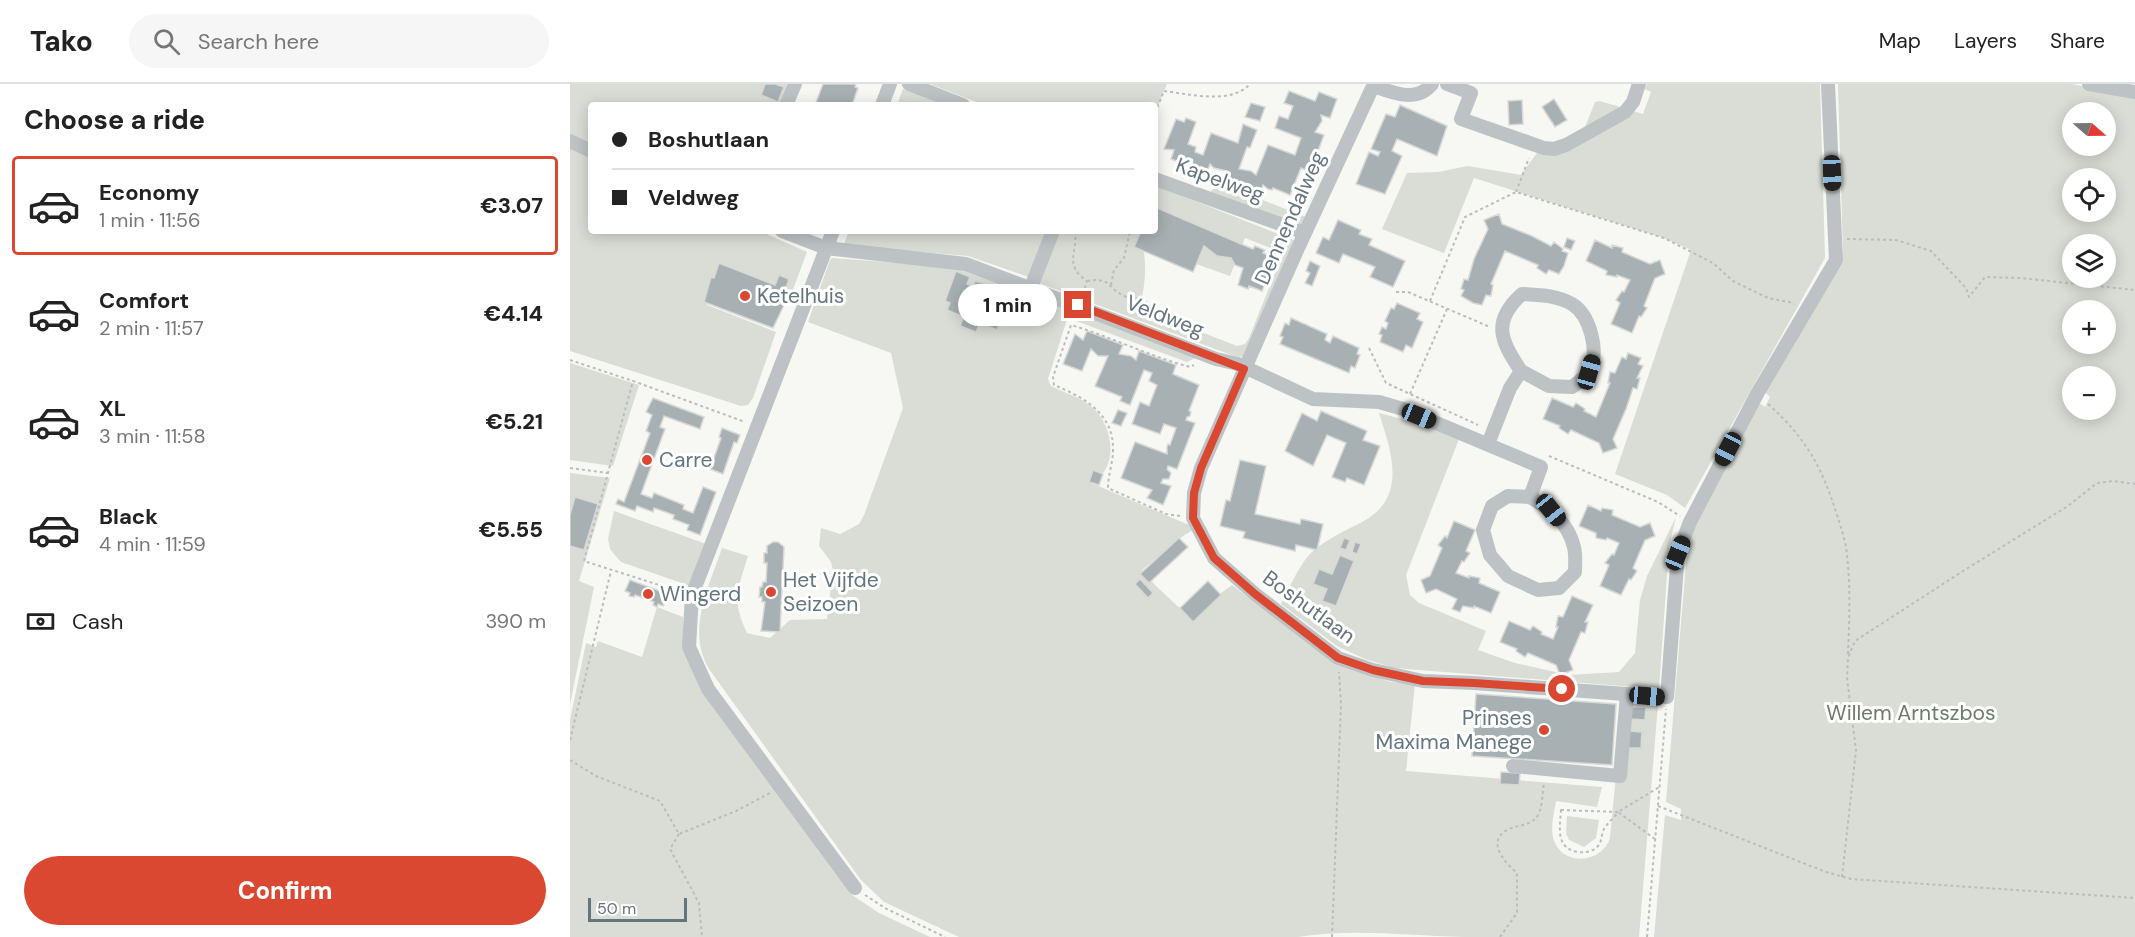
<!DOCTYPE html>
<html lang="en">
<head>
<meta charset="utf-8">
<style>
  :root { --surface:#fff; --page:#f6f6f6; --text:#222; --muted:#767676; --line:#e0e0e0; --accent:#da4831 }
  body { margin:0; font-family:"DM Sans",sans-serif; background:var(--page); color:var(--text); height:100vh; display:flex; flex-direction:column; font-size:22px; white-space:nowrap }
  * { box-sizing:border-box; margin:0 }
  p { font-size:20px; color:var(--muted) }
  .icon { flex:none; width:33px; height:33px; fill:none; stroke:currentColor; stroke-width:2; stroke-linecap:round; stroke-linejoin:round }
  .map { position:relative; flex:1; overflow:hidden }
  .panel { display:flex; flex-direction:column; background:var(--surface); width:570px }
  .panel>* { flex:none }
  .guide { position:absolute; left:18px; top:18px; width:570px; height:132px; border-radius:6px; box-shadow:0 3px 15px #0003; display:grid; align-content:center; height:132px; padding:0 24px; background:var(--surface) }
  .needle { width:39px; rotate:110deg }
  .fabs { position:absolute; left:1492px; top:18px; display:grid; gap:12px }
  .fabs a { display:grid; place-items:center; width:54px; height:54px; border-radius:50%; background:var(--surface); box-shadow:0 3px 15px #0003; font-size:30px }
  .scale { position:absolute; left:18px; bottom:15px; width:99px; box-sizing:border-box; padding-left:6px; border:3px solid #63757d; border-top:0; font-size:16px; line-height:21px; white-space:nowrap; color:#63757d; -webkit-text-stroke:4px #fff; paint-order:stroke }
  .end { position:absolute; width:27px; height:27px; margin:-14px; border:8px solid #da4831; background:#fff; box-shadow:0 0 0 3px #fff }
  .from { border-radius:50% }
  .bubble { position:absolute; height:42px; border-radius:21px; background:var(--surface); box-shadow:0 3px 15px #0003; font-size:20px; font-weight:800; line-height:42px; text-align:center }
  .car { position:absolute; width:18px; height:36px; margin:-18px -9px; border-radius:8px; box-shadow:0 0 4px 2px #0007; background:linear-gradient(#222 24%,#8ab4d8 0 40%,#222 0 76%,#8ab4d8 0 86%,#222 0) }
  .guide b { display:flex; align-items:center; gap:21px; height:57px; font-size:22px }
  .guide b+b { border-top:2px solid var(--line) }
  .guide i { width:15px; height:15px; background:var(--text) }
  ul { padding:0; list-style:none }
  li { display:flex; align-items:center; gap:18px; height:99px; margin:0 12px 9px; padding:0 12px; border:3px solid transparent; border-radius:6px }
  li div { flex:1 }
  li b { display:block; font-size:22px }
  li em { font-style:normal; font-weight:800 }
  li.current { border-color:var(--accent) }
  li>.icon { width:54px; height:54px; stroke-width:1.5 }
  h2 { padding:0 24px; font-size:27px; line-height:72px }
  .pay { display:flex; align-items:center; gap:15px; height:66px; padding:0 24px; font-size:22px }
  .pay p { margin-inline-start:auto }
  .button { display:flex; gap:12px; margin-top:auto; padding:12px 24px }
  .button a { flex:1; height:69px; border-radius:36px; background:var(--accent); color:#fff; font-size:24px; font-weight:800; line-height:69px; text-align:center }
  header { display:flex; align-items:center; gap:36px; box-sizing:border-box; height:84px; padding:0 30px; background:var(--surface); border-bottom:2px solid var(--line) }
  header strong { font-size:28px }
  nav { display:flex; gap:33px; margin-inline-start:auto; font-size:21px }
  .search { width:420px; height:54px; background:var(--page); display:flex; align-items:center; gap:15px; box-sizing:border-box; padding:0 21px; border-radius:33px; color:var(--muted); font-size:22px }
  main { display:flex; flex:1; min-height:0 }
  .map>svg:first-child { display:block }
  .green { fill:#d9ddd5; fill-rule:evenodd }
  .building { fill:#a7b1b4; stroke:#d8d8d6; stroke-width:1.5 }
  .lines { fill:none; stroke-linecap:round; stroke-linejoin:round }
  .path { stroke:#babdbf; stroke-width:2; stroke-dasharray:3 3; stroke-linecap:butt }
  .minor { stroke:#bdc3c5; stroke-width:14 }
  .route { stroke:#da4831; stroke-width:8 }
  .poi-dot { fill:#da4831; stroke:#fff; stroke-width:2 }
  .labels { text-anchor:middle; stroke-width:6; stroke-linejoin:round; paint-order:stroke }
  .street-label { font-size:21px; fill:#63757d; stroke:#fff }
  .poi-label { font-size:21px; fill:#63757d; stroke:#fff; text-anchor:start }
  .park-label { font-size:21px; fill:#6c7b66; stroke:#fff }
</style>
</head>
<body>
<header>
<strong>Tako</strong>
<div class="search"><svg class="icon" aria-label="search" viewBox="0 0 24 24"><circle cx="10" cy="10" r="6"/><path d="M15 15l6 6"/></svg>Search here</div>
<nav><a>Map</a><a>Layers</a><a>Share</a></nav>
</header>
<main>
<section class="panel">
<h2>Choose a ride</h2>
<ul>
<li class="current"><svg class="icon" aria-label="car" viewBox="0 0 24 24"><path d="M5 17H2v-5l4-1 3-4h7l3 4 3 1v5h-3M9 17h6M6 11h13"/><circle cx="7" cy="17" r="2"/><circle cx="17" cy="17" r="2"/></svg><div><b>Economy</b><p>1 min · 11:56</p></div><em>€3.07</em></li>
<li><svg class="icon" aria-label="car" viewBox="0 0 24 24"><path d="M5 17H2v-5l4-1 3-4h7l3 4 3 1v5h-3M9 17h6M6 11h13"/><circle cx="7" cy="17" r="2"/><circle cx="17" cy="17" r="2"/></svg><div><b>Comfort</b><p>2 min · 11:57</p></div><em>€4.14</em></li>
<li><svg class="icon" aria-label="car" viewBox="0 0 24 24"><path d="M5 17H2v-5l4-1 3-4h7l3 4 3 1v5h-3M9 17h6M6 11h13"/><circle cx="7" cy="17" r="2"/><circle cx="17" cy="17" r="2"/></svg><div><b>XL</b><p>3 min · 11:58</p></div><em>€5.21</em></li>
<li><svg class="icon" aria-label="car" viewBox="0 0 24 24"><path d="M5 17H2v-5l4-1 3-4h7l3 4 3 1v5h-3M9 17h6M6 11h13"/><circle cx="7" cy="17" r="2"/><circle cx="17" cy="17" r="2"/></svg><div><b>Black</b><p>4 min · 11:59</p></div><em>€5.55</em></li>
</ul>
<div class="pay"><svg class="icon" aria-label="cash" viewBox="0 0 24 24"><path d="M3 7h18v10H3z"/><circle cx="12" cy="12" r="2"/></svg>Cash<p>390 m</p></div>
<div class="button"><a>Confirm</a></div>
</section>
<div class="map">
<svg width="1565" height="853" viewBox="0 0 1565 853">
  <rect width="100%" height="100%" fill="#f7f7f4"/>
  <g class="green">
    <polygon points="0,0 217,0 209,21 21,21 21,60 0,50"/>
    <polygon points="360,0 597,0 585,28 585,21 414,21"/>
    <polygon points="1077,0 1250,0 1255,174 1115,424 1097,411 1045,390 1121,166 1094,154 904,94 874,169 812,145 837,89 868,88 898,82 951,91 972,62 989,62 1013,48 1025,18 1030,17 1073,30 1081,8 1075,5"/>
    <path d="M 1268,0 L 1502,0 L 1565,12 L 1565,853 L 1084,853 L 1095,731 L 1111,736 L 1111,725 L 1096,718 L 1118,456 L 1189,319 L 1195,323 L 1200,313 L 1195,308 L 1269,181 L 1273,168 ZM 1503,28 L 1536,28 L 1536,62 L 1503,62 ZM 1503,94 L 1536,94 L 1536,128 L 1503,128 ZM 1503,160 L 1536,160 L 1536,194 L 1503,194 ZM 1503,226 L 1536,226 L 1536,260 L 1503,260 ZM 1503,292 L 1536,292 L 1536,326 L 1503,326 Z"/>
    <polygon points="333,5 374,21 327,21"/>
    <polygon points="0,62 21,72 21,147 190,147 237,168 222,208 152,181 137,221 206,248 183,314 178,321 171,322 0,267"/>
    <polygon points="648,99 739,134 734,148 638,111"/>
    <path d="M 585,101 L 731,159 L 678,270 L 672,273 L 664,272 L 469,199 L 490,147 L 585,147 ZM 675,154 L 713,169 L 679,254 L 675,260 L 667,262 L 569,224 C 576,200 577,181 572,157 L 587,166 L 660,192 Z"/>
    <polygon points="279,147 478,147 459,193 398,172 276,162 274,160"/>
    <path d="M 262,174 L 397,184 L 501,223 L 478,295 L 481,302 C 494,309 512,313 523,324 C 540,339 547,371 533,389 L 523,386 L 519,398 L 626,444 L 613,452 L 572,486 L 586,502 L 619,533 L 662,501 L 702,531 L 790,588 L 821,598 L 845,600 L 836,687 L 1032,703 L 1027,723 L 986,717 C 984,730 979,747 985,759 C 996,783 1033,778 1040,754 L 1053,617 L 1088,620 L 1069,853 C 1010,853 952,853 894,853 C 838,852 783,844 728,853 L 389,853 L 314,818 L 291,796 L 139,585 C 116,546 139,503 152,464 L 178,472 C 168,505 161,516 177,549 L 200,554 L 220,536 L 257,535 L 263,486 L 261,478 L 249,462 L 251,444 L 270,450 L 289,440 L 294,431 L 333,324 L 321,269 L 238,238 L 260,176 Z"/>
    <polygon points="509,226 628,273 617,278 506,237"/>
    <polygon points="0,279 69,301 43,382 0,376"/>
    <path d="M 809,329 L 865,344 L 889,355 L 836,491 L 840,511 L 849,519 L 916,547 L 908,566 L 945,579 L 999,591 L 1049,588 L 1065,569 L 1070,516 L 1077,492 L 1106,433 L 1099,462 L 1089,605 L 824,584 L 795,575 L 767,562 L 711,520 C 719,505 730,479 742,468 C 758,454 775,447 794,437 C 838,412 821,367 809,329 Z"/>
    <polygon points="0,389 40,394 9,497 24,503 0,620"/>
    <polygon points="44,427 142,462 126,504 51,478 40,465 38,455"/>
    <polygon points="87,523 113,533 114,567 134,608 282,811 309,829 360,853 0,853 0,636 16,559 26,563 28,557 72,573"/>
    <polygon points="997,732 1029,736 1026,754 1014,763 999,756 996,749"/>
  </g>
  <g class="building">
    <polygon points="195,0 205,0 214,3 208,18 191,11"/>
    <polygon points="253,0 286,0 285,3 288,4 282,21 245,21"/>
    <polygon points="719,7 745,17 749,8 767,15 760,34 751,31 752,37 745,48 754,51 740,88 731,84 720,111 703,104 702,106 698,105 693,101 690,110 654,96 657,87 644,84 640,80 637,89 601,75 604,66 594,65 606,35 614,38 616,34 626,38 618,60 626,63 625,68 633,71 641,49 668,59 673,40 687,46 680,64 677,63 669,85 681,87 686,91 698,61 725,71 731,54 705,44 709,32 718,35 723,22 714,19"/>
    <polygon points="984,15 997,36 985,43 972,23"/>
    <polygon points="952,16 953,40 939,41 938,17"/>
    <polygon points="681,19 695,23 690,37 675,33"/>
    <polygon points="830,21 877,42 867,72 827,55 822,67 832,72 815,110 786,100 799,68 808,72 810,68 801,65 816,30 825,33"/>
    <polygon points="585,123 683,165 685,162 695,166 693,169 706,175 692,207 679,202 678,205 668,201 673,184 665,181 661,174 647,172 634,162 623,188 564,163 571,147 585,147"/>
    <polygon points="929,130 932,140 962,152 981,162 984,158 993,165 992,167 998,169 994,182 989,190 979,186 976,190 967,184 968,181 935,167 921,200 923,201 921,212 916,211 912,221 903,219 891,212 894,206 891,205 894,195 898,196 904,175 918,145 914,136"/>
    <polygon points="768,136 791,146 789,150 802,155 799,161 835,177 823,203 800,193 805,183 773,170 769,179 746,169 753,153 759,156"/>
    <polygon points="997,154 1005,157 1001,166 994,163"/>
    <polygon points="1025,156 1042,164 1042,161 1053,164 1052,168 1080,180 1090,176 1095,190 1085,194 1074,222 1077,224 1071,233 1069,232 1062,249 1041,240 1050,219 1046,216 1052,207 1054,208 1060,196 1047,191 1047,193 1036,191 1037,187 1016,177"/>
    <polygon points="740,177 750,182 742,202 735,199 740,189 736,187"/>
    <polygon points="149,179 205,201 209,191 219,195 211,220 214,221 203,244 134,218 141,193 144,194"/>
    <polygon points="386,187 400,193 397,200 403,203 405,197 420,201 419,203 425,206 423,211 429,213 432,206 437,207 438,203 447,207 434,240 430,238 427,246 410,239 406,248 390,242 394,233 377,226 380,219 375,217"/>
    <polygon points="827,219 850,229 847,235 853,238 842,264 836,261 833,268 810,258 812,251 809,250 812,243 816,245 818,239 815,237 821,224 824,225"/>
    <polygon points="721,234 757,250 755,256 760,259 763,252 789,264 787,270 790,271 785,284 781,282 779,289 710,260 713,253 710,252 715,239 719,241"/>
    <polygon points="517,247 553,261 549,270 561,272 566,276 569,267 606,281 603,290 629,301 619,327 621,328 620,332 617,333 616,336 625,339 607,385 598,382 597,385 601,389 599,395 593,395 591,399 601,402 593,421 577,414 582,406 551,394 565,358 597,370 597,363 598,360 600,361 606,344 594,340 590,350 562,340 570,318 579,322 587,301 579,297 582,289 574,286 560,321 550,317 552,313 525,302 538,272 528,272 521,265 512,287 493,280 505,250 513,256"/>
    <polygon points="1058,269 1071,274 1068,280 1073,282 1067,294 1070,294 1067,305 1063,304 1056,325 1043,355 1047,364 1033,369 1029,359 1001,346 998,350 989,344 990,342 973,335 982,314 1003,323 1006,319 1015,325 1014,327 1026,333 1040,299 1038,299 1040,288 1045,289 1052,273 1056,275"/>
    <polygon points="83,314 134,333 130,345 94,332 90,343 95,345 71,410 82,414 84,409 114,421 113,425 123,429 133,403 146,408 130,451 117,446 119,441 103,435 104,431 84,424 83,428 67,422 65,427 46,420 48,415 54,418 80,349 76,347 82,331 76,328"/>
    <polygon points="548,326 557,329 551,342 542,339"/>
    <polygon points="751,327 797,347 793,356 810,362 794,401 777,394 775,398 762,393 776,359 757,351 743,382 715,367 732,329 747,337"/>
    <polygon points="152,344 170,351 167,359 164,358 153,390 140,385 151,354 149,353"/>
    <polygon points="670,376 696,382 685,430 730,440 731,435 753,440 747,466 726,461 725,467 673,454 675,448 650,442 656,416 660,417"/>
    <polygon points="523,386 533,390 529,401 519,398"/>
    <polygon points="5,413 28,420 14,466 0,462 0,431"/>
    <polygon points="1018,421 1031,427 1032,424 1043,426 1042,431 1070,443 1080,439 1085,452 1075,456 1063,484 1067,487 1061,496 1059,495 1051,511 1030,502 1039,481 1035,479 1042,470 1044,471 1049,459 1037,454 1036,456 1026,454 1026,449 1009,442"/>
    <polygon points="884,437 905,446 896,467 900,469 894,478 892,477 886,489 899,494 899,492 910,494 909,499 930,508 921,529 904,522 904,524 893,522 890,528 882,525 887,515 866,505 856,509 851,496 860,492 872,464 868,461 875,452 877,454"/>
    <polygon points="609,454 618,463 579,499 570,490"/>
    <polygon points="774,454 780,456 776,466 770,464"/>
    <polygon points="203,458 208,458 214,463 210,548 191,547 195,518 192,518 192,513 189,513 190,503 192,503 193,498 196,498 197,479 194,479 194,469 197,469 197,462"/>
    <polygon points="785,458 791,460 787,470 782,468"/>
    <polygon points="770,471 784,477 766,522 752,517 757,505 743,500 749,485 762,490"/>
    <polygon points="570,495 583,509 578,514 565,500"/>
    <polygon points="60,496 98,510 93,522 88,520 87,523 83,521 84,518 65,511 64,513 59,512 60,509 55,507"/>
    <polygon points="638,497 651,511 623,538 610,524"/>
    <polygon points="1002,512 1023,521 1015,538 1018,538 1015,549 1011,548 999,576 1003,586 990,591 986,581 958,569 955,573 946,567 947,565 930,558 939,537 960,546 963,542 972,548 971,550 983,555 988,543 986,543 988,532 993,533"/>
    <polygon points="906,610 1046,620 1042,681 902,672"/>
    <polygon points="1061,623 1076,623 1075,636 1061,635"/>
    <polygon points="1059,647 1072,648 1071,664 1058,664"/>
    <polygon points="931,688 950,689 949,701 930,700"/>
  </g>
  <g class="lines">
    <g class="path">
      <path d="M 585,29 L 594,7 C 619,10 661,21 680,0"/>
      <polyline points="946,108 959,74"/>
      <path d="M 505,147 C 508,169 493,180 517,197 L 513,210"/>
      <polyline points="1277,155 1326,156 1361,167 1396,204 1399,213 1415,193 1450,194 1565,206"/>
      <path d="M 517,197 C 540,193 536,202 552,211 C 559,215 569,214 577,217 L 571,233"/>
      <polyline points="541,201 544,186 554,174 560,147"/>
      <polyline points="826,208 838,208 920,243"/>
      <polyline points="860,217 895,133 946,108 1094,154 1143,179 1163,197 1198,214 1224,219"/>
      <polyline points="799,264 816,299 908,341"/>
      <polyline points="0,276 63,297"/>
      <polyline points="840,310 877,225"/>
      <path d="M 1198,320 C 1236,354 1252,383 1267,431 C 1271,444 1276,458 1277,471 C 1281,505 1279,539 1278,573"/>
      <polyline points="979,372 1088,418 1110,432"/>
      <polyline points="0,384 38,389"/>
      <path d="M 610,432 L 596,430 L 538,404 C 538,391 543,379 543,366 C 544,329 513,313 484,301 L 483,293 L 501,241 C 541,253 579,272 620,283 L 624,281"/>
      <polyline points="111,508 14,477 63,297 175,338"/>
      <polyline points="0,656 41,487"/>
      <polyline points="0,676 26,692 90,717 109,750 166,727 200,709"/>
      <polyline points="1088,722 1256,788 1281,795 1565,814"/>
      <path d="M 991,726 L 1048,728 C 1044,734 1036,740 1033,747 C 1031,753 1032,759 1026,764 C 1021,768 1014,769 1008,768 C 985,764 990,744 991,726 Z"/>
      <polyline points="109,750 100,765 129,819 132,853"/>
      <polyline points="1085,755 1048,728 1091,702"/>
      <polyline points="1272,793 1286,666 1277,594 1278,574 1285,557 1393,487 1498,422 1527,399 1543,397 1565,400"/>
      <polyline points="295,811 315,824 375,853"/>
      <polyline points="762,853 771,620 769,588"/>
      <path d="M 930,853 L 947,829 L 947,789 C 934,778 915,756 939,745 C 948,741 958,742 965,735 C 973,727 972,710 974,699"/>
      <polyline points="1077,853 1096,625"/>
    </g>
    <g class="minor">
      <polyline points="339,0 393,21"/>
      <polyline points="804,0 728,164 631,384 624,409 623,434 644,474 685,510 768,574 803,586 853,597 904,599 1097,613 1108,469 1120,438 1187,310 1266,176 1258,0"/>
      <polyline points="877,0 901,9 891,35 974,64 984,65 996,61 1055,28 1063,18 1069,0"/>
      <polyline points="1519,0 1565,8"/>
      <path d="M 804,2 C 823,9 847,19 862,0"/>
      <polyline points="216,21 225,0"/>
      <polyline points="312,21 320,0"/>
      <polyline points="0,57 21,67"/>
      <polyline points="585,95 735,149"/>
      <path d="M 212,147 L 256,164 L 396,180 L 646,275 L 668,280 L 743,315 L 809,318 L 833,325 L 971,383 L 960,413 L 938,412 L 922,422 L 913,446 L 920,471 L 938,492 L 968,506 L 989,504 L 1005,488 C 1005,480 1006,471 1004,463 C 998,438 980,425 960,413"/>
      <polyline points="263,147 122,511 119,563 138,605 285,804"/>
      <polyline points="461,203 483,147"/>
      <path d="M 918,360 L 940,304 L 951,287 C 931,257 921,238 952,210 C 970,211 986,211 1002,220 C 1020,231 1030,268 1019,287 C 1016,293 1007,299 1002,303 L 979,302 L 951,287"/>
      <polyline points="943,682 1050,692 1057,610"/>
    </g>
  </g>
  <g class="lines">
    <polyline class="route" points="508,221 674,285 631,384 624,409 623,434 644,474 685,510 768,574 803,586 853,597 904,599 992,605"/>
  </g>
  <g class="poi-dot">
    <circle cx="175" cy="212" r="6"/>
    <circle cx="77" cy="376" r="6"/>
    <circle cx="201" cy="508" r="6"/>
    <circle cx="78" cy="510" r="6"/>
    <circle cx="974" cy="646" r="6"/>
  </g>
  <g class="labels">
    <g class="street-label">
      <text transform="translate(650 96) rotate(20)" y="7">Kapelweg</text>
      <text transform="translate(720 134) rotate(-66)" y="7">Dennendalweg</text>
      <text transform="translate(595 232) rotate(21)" y="7">Veldweg</text>
      <text transform="translate(739 523) rotate(36)" y="7">Boshutlaan</text>
    </g>
    <g class="poi-label">
      <text x="187" y="219">Ketelhuis</text>
      <text x="89" y="383">Carre</text>
      <text x="213" y="503">Het Vijfde<tspan x="213" dy="24">Seizoen</tspan></text>
      <text x="90" y="517">Wingerd</text>
      <text x="962" y="641" text-anchor="end">Prinses<tspan x="962" dy="24">Maxima Manege</tspan></text>
    </g>
    <g class="park-label">
      <text x="1341" y="636">Willem Arntszbos</text>
    </g>
  </g>
</svg>
<div class="fabs">
<a><svg class="needle" viewBox="-14 -14 28 28"><path d="M0-13l5 13h-10z" fill="#e53935"/><path d="M0 13l5-13h-10z" fill="#767676"/></svg></a>
<a><svg class="icon" aria-label="locate" viewBox="0 0 24 24"><circle cx="12" cy="12" r="6"/><path d="M12 2v4M12 18v4M2 12h4M18 12h4"/></svg></a>
<a><svg class="icon" aria-label="layers" viewBox="0 0 24 24"><path d="M12 4l9 5-9 5-9-5zM3 14l9 5 9-5"/></svg></a>
<a>+</a>
<a>−</a>
</div>
<div class="scale">50 m</div>
<i class="end from" style="left:992px;top:605px"></i>
<i class="end" style="left:508px;top:221px"></i>
<div class="bubble" style="left:388px;top:200px;width:99px">1 min</div>
<i class="car" style="left:1262px;top:89px;rotate:178deg"></i>
<i class="car" style="left:1019px;top:288px;rotate:16deg"></i>
<i class="car" style="left:849px;top:332px;rotate:112deg"></i>
<i class="car" style="left:1158px;top:365px;rotate:208deg"></i>
<i class="car" style="left:981px;top:426px;rotate:141deg"></i>
<i class="car" style="left:1108px;top:469px;rotate:22deg"></i>
<i class="car" style="left:1077px;top:612px;rotate:95deg"></i>
<div class="guide">
<b><i class="from"></i>Boshutlaan</b>
<b><i></i>Veldweg</b>
</div>
</div>
</main>
</body>
</html>
